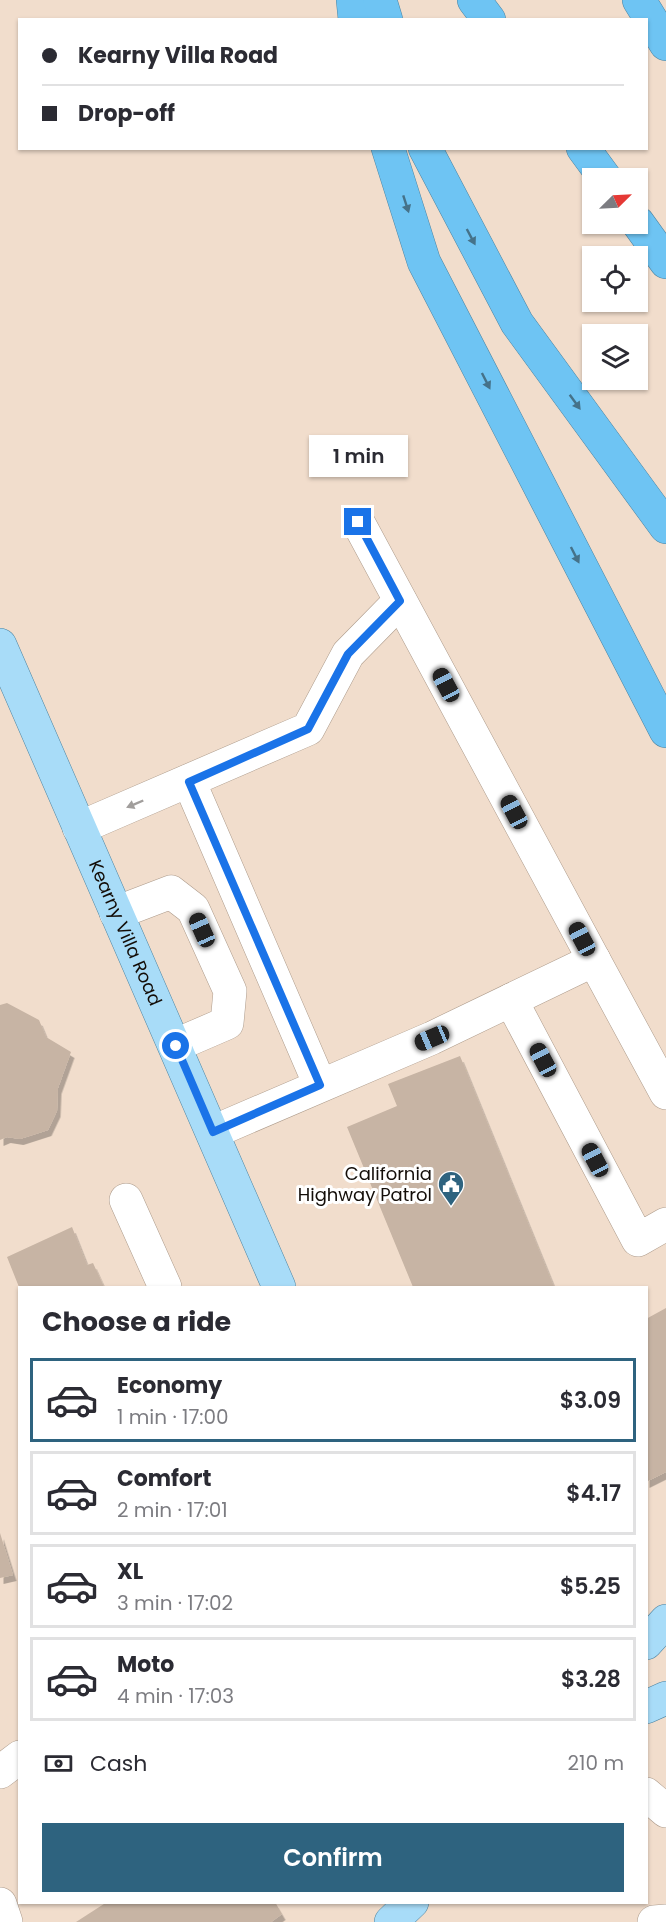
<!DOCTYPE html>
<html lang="en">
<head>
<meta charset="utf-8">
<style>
  :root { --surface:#fff; --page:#f2f2f3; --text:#2b2b33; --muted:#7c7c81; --line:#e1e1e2; --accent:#2e637f }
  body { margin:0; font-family:Poppins,sans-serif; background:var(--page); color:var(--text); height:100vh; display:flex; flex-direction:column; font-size:22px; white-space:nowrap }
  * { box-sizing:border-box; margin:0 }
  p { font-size:20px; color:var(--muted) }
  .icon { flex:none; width:33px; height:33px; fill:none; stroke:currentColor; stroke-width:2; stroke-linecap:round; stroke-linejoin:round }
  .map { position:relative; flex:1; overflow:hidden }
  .side { position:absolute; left:18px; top:1286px; width:630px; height:618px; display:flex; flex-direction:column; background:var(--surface); border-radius:0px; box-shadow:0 2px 4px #0004 }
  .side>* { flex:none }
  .guide { position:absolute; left:18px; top:18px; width:630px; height:132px; border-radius:0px; box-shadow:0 2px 4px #0004; display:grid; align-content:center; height:132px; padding:0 24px; background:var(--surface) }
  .needle { width:39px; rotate:66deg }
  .fabs { position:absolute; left:582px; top:168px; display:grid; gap:12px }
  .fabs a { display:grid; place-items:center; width:66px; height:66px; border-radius:0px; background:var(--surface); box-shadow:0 2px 4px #0004; font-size:30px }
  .end { position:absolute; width:27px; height:27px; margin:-14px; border:8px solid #1a73e8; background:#fff; box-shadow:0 0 0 3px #fff }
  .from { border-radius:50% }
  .bubble { position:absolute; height:42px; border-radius:0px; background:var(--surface); box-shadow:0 2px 4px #0004; font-size:20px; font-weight:600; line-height:42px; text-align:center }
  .car { position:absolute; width:18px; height:36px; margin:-18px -9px; border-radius:8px; box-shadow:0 0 4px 2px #0007; background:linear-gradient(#222 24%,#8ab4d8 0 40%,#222 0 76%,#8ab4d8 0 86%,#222 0) }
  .guide b { display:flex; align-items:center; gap:21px; height:57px; font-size:22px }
  .guide b+b { border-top:2px solid var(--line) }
  .guide i { width:15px; height:15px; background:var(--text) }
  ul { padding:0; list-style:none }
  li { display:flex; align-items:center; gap:18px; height:84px; margin:0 12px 9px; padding:0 12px; border:3px solid var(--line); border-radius:0px }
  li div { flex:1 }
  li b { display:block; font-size:22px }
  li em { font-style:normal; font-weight:600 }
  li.selected { border-color:var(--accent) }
  li>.icon { width:54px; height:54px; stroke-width:1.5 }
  h2 { padding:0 24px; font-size:27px; line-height:72px }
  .pay { display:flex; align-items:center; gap:15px; height:66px; padding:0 24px; font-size:22px }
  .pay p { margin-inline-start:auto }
  .action { display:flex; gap:12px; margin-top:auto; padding:12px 24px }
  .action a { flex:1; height:69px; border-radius:0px; background:var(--accent); color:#fff; font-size:24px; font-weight:600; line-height:69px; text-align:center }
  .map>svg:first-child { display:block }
  .building { fill:#c7b4a4; filter:url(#shadow) }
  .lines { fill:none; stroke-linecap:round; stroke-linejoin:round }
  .minor-casing { stroke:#ad9b8b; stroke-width:34 }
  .major-casing { stroke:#4e84a1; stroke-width:34 }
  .highway-casing { stroke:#4e84a1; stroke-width:34 }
  .minor { stroke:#fff; stroke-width:33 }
  .major { stroke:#a8dcf8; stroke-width:33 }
  .highway { stroke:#6ec4f3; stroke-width:33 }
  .oneway { fill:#457289 }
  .oneway2 { fill:#a19e9c }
  .route { stroke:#1a73e8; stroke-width:8 }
  .labels { text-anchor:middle; stroke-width:6; stroke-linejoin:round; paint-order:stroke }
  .street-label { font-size:18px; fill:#130d08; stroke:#fff }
  .poi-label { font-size:18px; fill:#130d08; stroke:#fff; text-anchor:end }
</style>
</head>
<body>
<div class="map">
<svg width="666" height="1922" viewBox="0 0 666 1922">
  <defs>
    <filter id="shadow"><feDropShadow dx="3.5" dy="6" stdDeviation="0" flood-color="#0004"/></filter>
  </defs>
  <rect width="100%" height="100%" fill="#f1ddcc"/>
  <g class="building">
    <polygon points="7,1003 39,1020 46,1037 71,1052 58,1088 57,1111 48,1130 20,1139 7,1137 0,1140 0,1005"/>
    <polygon points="460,1056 554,1287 413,1287 347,1127 397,1106 388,1084"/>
    <polygon points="72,1227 87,1265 93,1263 104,1287 19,1287 7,1257"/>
    <polygon points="666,1308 666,1472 646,1482 646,1319"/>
    <polygon points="0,1533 13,1575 0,1578"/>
    <polygon points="107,1902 275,1902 282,1914 271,1922 76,1922"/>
  </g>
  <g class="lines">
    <g class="minor-casing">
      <g id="minor">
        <polyline points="189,781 320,1085"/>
        <polyline points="79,828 308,729 348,654 400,601"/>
        <polyline points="116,913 171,892 193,909 230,991 227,1023 176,1045"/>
        <polyline points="594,960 666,1093"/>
        <polyline points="511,1000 638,1240 666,1224"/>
        <polyline points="213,1132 432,1038 594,960 358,522"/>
        <polyline points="126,1200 165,1287"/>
        <polyline points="0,1772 20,1757"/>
        <polyline points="646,1794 666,1811"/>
        <polyline points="0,1904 6,1922"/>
        <polyline points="654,1922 666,1921"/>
      </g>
    </g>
    <g class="major-casing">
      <g id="major">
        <path id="s1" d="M 0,645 L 279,1287"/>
        <polyline points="646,1643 666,1621"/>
        <polyline points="646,1707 666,1698"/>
        <polyline points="391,1922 412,1902"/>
      </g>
    </g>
    <g class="highway-casing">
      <g id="highway">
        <polyline points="353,0 355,20"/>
        <polyline points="380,0 386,20"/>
        <polyline points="474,0 489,20"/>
        <polyline points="639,0 666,44"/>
        <polyline points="388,148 424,262 666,731"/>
        <polyline points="425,148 517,323 666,527"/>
        <polyline points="583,148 605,178"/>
        <polyline points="638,223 666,262"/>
      </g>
    </g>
    <use href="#minor" class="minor"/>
    <use href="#major" class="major"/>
    <use href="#highway" class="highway"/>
  </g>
  <defs><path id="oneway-solid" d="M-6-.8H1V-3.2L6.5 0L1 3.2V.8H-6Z" transform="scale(1.5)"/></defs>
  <g class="oneway">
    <use href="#oneway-solid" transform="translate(406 204) rotate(72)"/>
    <use href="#oneway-solid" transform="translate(471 237) rotate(62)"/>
    <use href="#oneway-solid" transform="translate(486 381) rotate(63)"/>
    <use href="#oneway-solid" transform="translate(575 402) rotate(54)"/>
    <use href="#oneway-solid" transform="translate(575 555) rotate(63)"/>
  </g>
  <use class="oneway2" href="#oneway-solid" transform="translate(135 804) rotate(157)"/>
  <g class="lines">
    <polyline class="route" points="176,1046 213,1132 320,1085 189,782 308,729 348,654 400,601 358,522"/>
  </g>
  <defs>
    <g id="civic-pin" transform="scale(1.35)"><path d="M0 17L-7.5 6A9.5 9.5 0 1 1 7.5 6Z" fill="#2e637f" stroke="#fff"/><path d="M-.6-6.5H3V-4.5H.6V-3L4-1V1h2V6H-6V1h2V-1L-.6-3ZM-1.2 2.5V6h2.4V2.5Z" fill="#fff"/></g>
  </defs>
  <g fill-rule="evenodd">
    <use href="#civic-pin" x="451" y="1184"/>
  </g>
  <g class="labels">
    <g class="street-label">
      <text dy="6" stroke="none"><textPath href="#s1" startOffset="314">Kearny Villa Road</textPath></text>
    </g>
    <g class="poi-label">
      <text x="432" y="1180">California<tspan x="432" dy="21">Highway Patrol</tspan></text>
    </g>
  </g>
</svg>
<div class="fabs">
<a><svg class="needle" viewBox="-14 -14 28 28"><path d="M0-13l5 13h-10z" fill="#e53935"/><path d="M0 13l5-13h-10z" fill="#7c7c81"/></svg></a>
<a><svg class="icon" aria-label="locate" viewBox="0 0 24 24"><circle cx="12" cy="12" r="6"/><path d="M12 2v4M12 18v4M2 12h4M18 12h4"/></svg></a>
<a><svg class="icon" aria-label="layers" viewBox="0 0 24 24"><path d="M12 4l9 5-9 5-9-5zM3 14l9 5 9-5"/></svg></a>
</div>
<i class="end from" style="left:176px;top:1046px"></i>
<i class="end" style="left:358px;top:522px"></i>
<div class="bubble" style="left:309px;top:435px;width:99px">1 min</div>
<i class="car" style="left:446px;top:685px;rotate:332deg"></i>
<i class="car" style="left:514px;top:812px;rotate:332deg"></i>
<i class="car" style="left:202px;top:930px;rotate:336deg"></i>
<i class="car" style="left:582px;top:939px;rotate:332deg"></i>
<i class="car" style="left:432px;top:1038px;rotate:247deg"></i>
<i class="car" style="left:543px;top:1060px;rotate:332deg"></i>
<i class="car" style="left:595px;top:1160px;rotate:332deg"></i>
<div class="guide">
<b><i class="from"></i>Kearny Villa Road</b>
<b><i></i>Drop-off</b>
</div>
<section class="side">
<h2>Choose a ride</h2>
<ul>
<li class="selected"><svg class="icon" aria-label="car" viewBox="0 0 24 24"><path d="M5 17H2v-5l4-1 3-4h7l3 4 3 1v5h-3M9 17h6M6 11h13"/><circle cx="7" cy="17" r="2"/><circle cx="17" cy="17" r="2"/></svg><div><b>Economy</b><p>1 min · 17:00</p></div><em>$3.09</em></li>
<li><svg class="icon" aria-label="car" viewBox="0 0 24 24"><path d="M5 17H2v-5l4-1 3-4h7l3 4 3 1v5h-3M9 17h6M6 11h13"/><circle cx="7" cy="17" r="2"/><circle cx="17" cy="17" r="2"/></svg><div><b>Comfort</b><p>2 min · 17:01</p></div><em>$4.17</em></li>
<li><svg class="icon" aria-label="car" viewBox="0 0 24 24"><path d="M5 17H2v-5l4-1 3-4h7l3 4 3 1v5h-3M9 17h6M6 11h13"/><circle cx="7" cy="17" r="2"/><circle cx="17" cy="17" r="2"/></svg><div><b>XL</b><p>3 min · 17:02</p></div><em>$5.25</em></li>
<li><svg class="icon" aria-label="car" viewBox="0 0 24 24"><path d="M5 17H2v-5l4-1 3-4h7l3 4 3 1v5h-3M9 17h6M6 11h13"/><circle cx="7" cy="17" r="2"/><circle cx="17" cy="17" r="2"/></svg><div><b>Moto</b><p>4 min · 17:03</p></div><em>$3.28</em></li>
</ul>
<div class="pay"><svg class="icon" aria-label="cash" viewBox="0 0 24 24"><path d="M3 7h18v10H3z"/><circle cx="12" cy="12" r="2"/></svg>Cash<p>210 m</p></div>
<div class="action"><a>Confirm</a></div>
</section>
</div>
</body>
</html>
